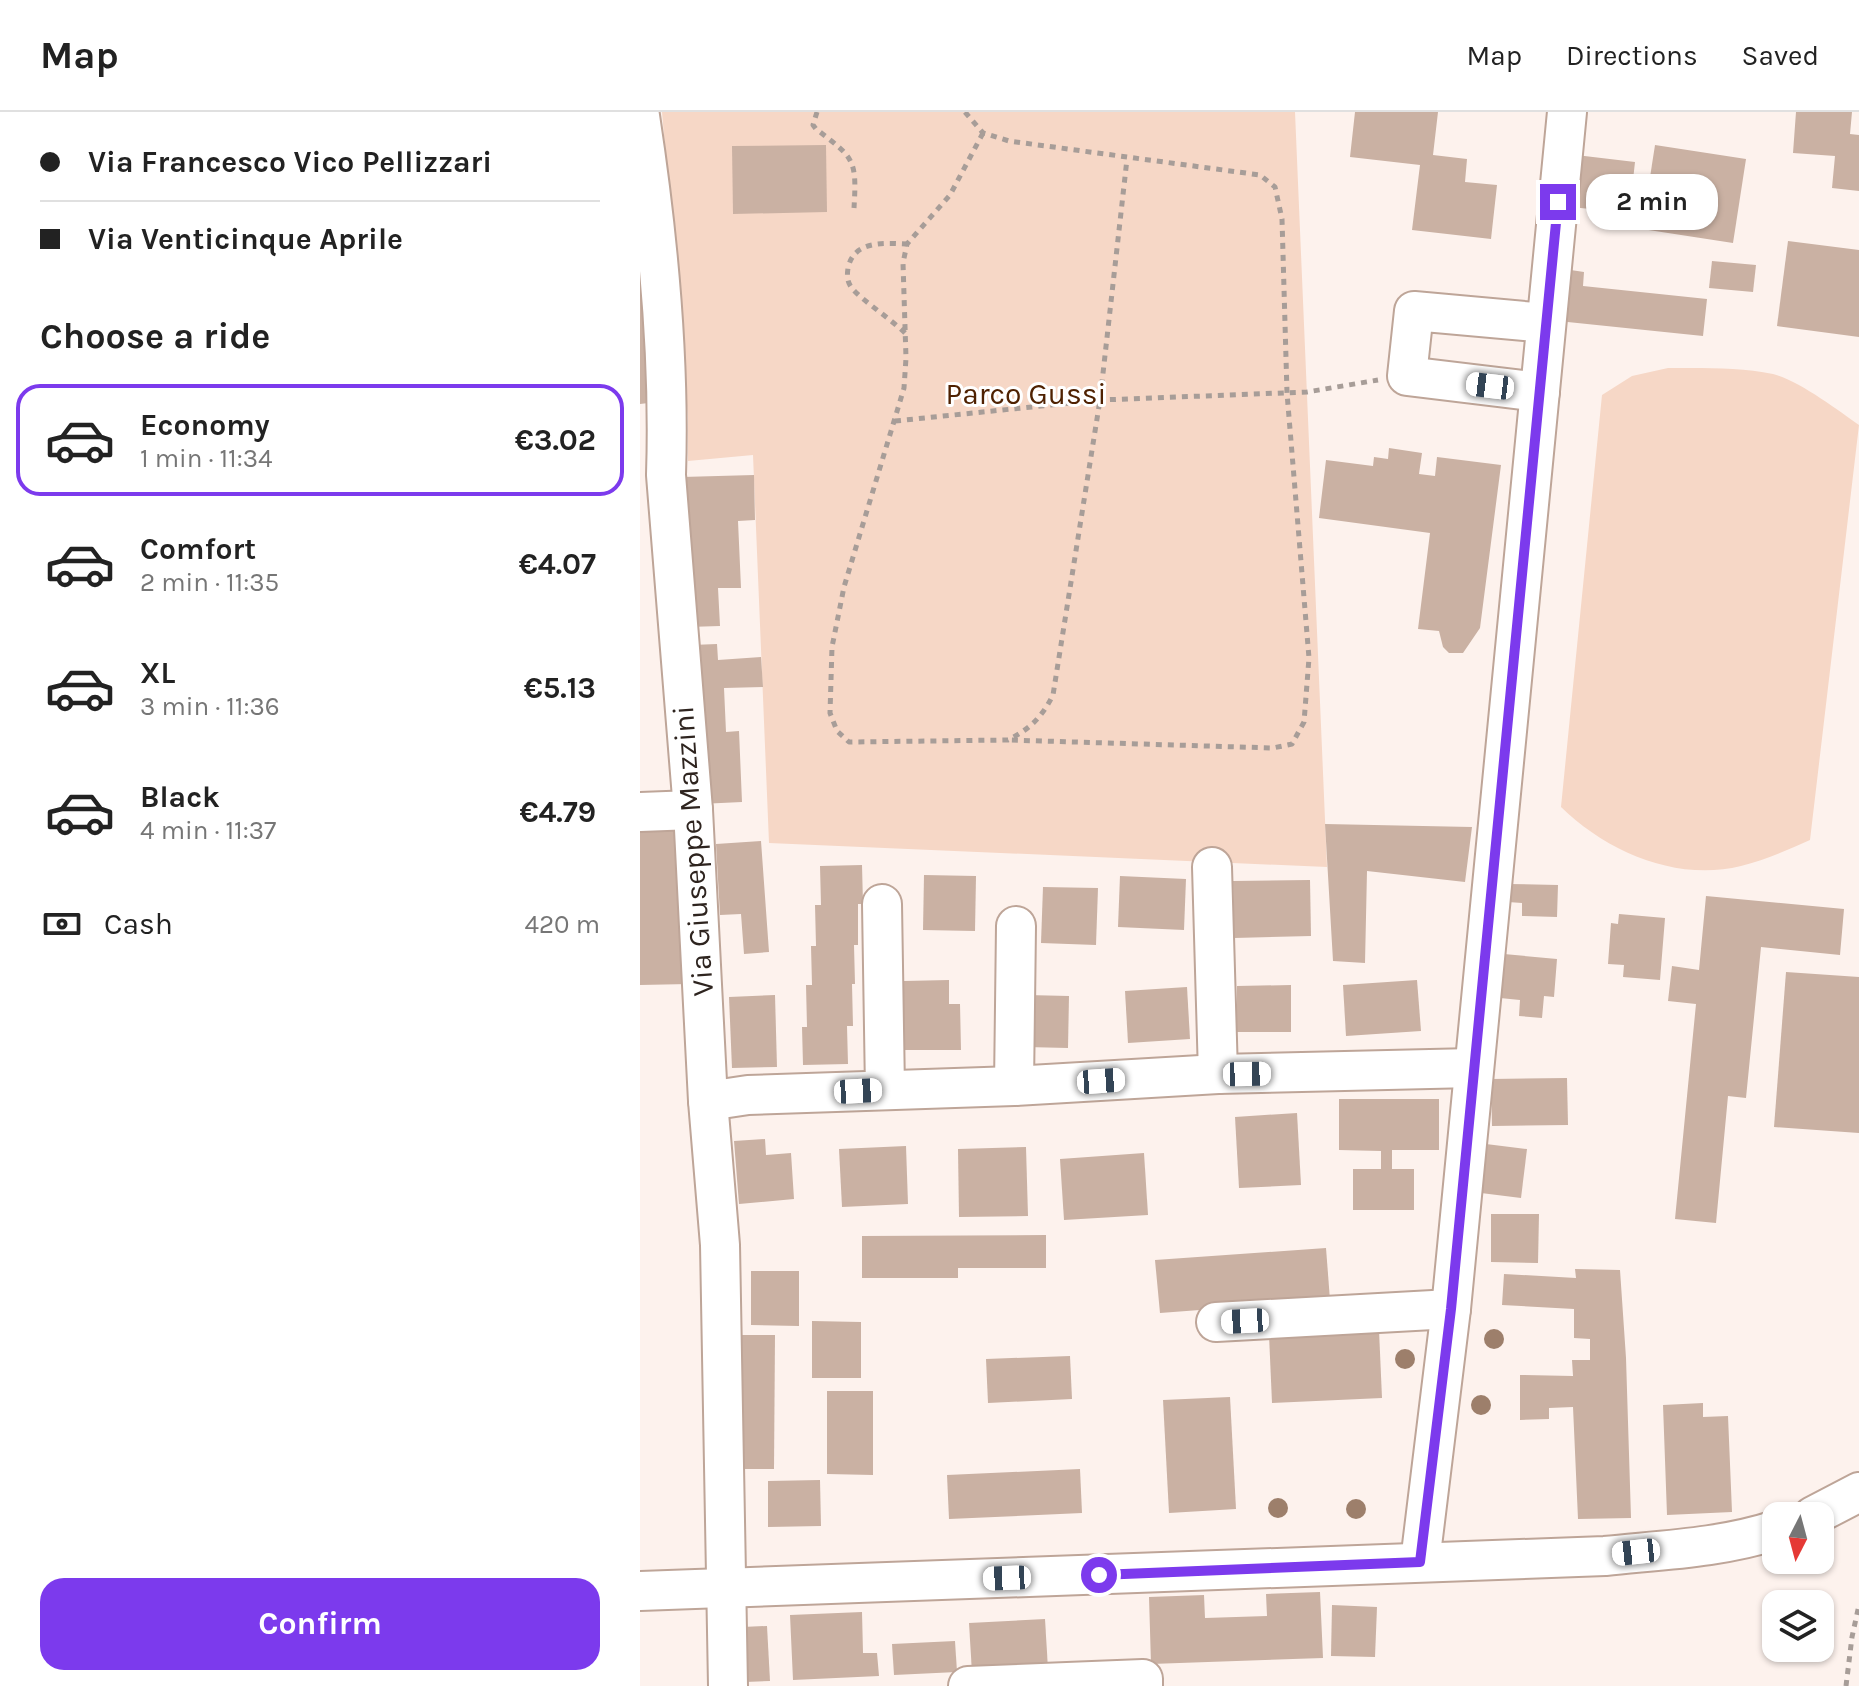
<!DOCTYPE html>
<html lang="en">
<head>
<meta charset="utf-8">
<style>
  :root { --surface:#fff; --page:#f6f6f6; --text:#222; --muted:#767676; --line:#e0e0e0; --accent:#7c3aed }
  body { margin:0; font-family:Karla,sans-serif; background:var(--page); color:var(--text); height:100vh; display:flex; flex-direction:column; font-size:30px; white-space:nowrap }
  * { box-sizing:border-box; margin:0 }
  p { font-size:26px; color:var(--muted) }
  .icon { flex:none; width:44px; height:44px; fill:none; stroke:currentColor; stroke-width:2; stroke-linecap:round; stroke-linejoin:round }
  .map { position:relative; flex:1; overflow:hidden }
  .details { display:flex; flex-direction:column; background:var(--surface); width:640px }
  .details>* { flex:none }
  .guide { display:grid; align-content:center; height:176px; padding:0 40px; background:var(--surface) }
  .needle { width:52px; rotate:186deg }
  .buttons { position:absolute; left:1122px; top:1390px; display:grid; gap:16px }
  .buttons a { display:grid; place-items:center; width:72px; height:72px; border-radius:16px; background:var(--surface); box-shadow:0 2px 6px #0004; font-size:40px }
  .end { position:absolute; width:36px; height:36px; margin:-18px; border:10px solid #7c3aed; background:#fff; box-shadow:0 0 0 4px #fff }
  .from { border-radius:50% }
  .bubble { position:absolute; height:56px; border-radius:24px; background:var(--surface); box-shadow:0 2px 6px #0004; font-size:26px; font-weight:700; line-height:56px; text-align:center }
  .car { position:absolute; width:24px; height:48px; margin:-24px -12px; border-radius:10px; box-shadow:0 0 6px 2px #0007; background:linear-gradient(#fff 24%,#345 0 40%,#fff 0 76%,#345 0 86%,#fff 0) }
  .guide b { display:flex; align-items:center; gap:28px; height:76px; font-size:30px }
  .guide b+b { border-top:2px solid var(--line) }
  .guide i { width:20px; height:20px; background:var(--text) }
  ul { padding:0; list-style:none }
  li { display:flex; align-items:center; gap:24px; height:112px; margin:0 16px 12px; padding:0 24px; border:4px solid transparent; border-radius:24px }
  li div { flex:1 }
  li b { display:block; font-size:30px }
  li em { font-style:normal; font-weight:700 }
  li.active { border-color:var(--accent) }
  li>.icon { width:72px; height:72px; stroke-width:1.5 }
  h2 { padding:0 40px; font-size:36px; line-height:96px }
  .pay { display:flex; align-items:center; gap:20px; height:88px; padding:0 40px; font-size:30px }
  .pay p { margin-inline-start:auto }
  .cta { display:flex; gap:16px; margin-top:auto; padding:16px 40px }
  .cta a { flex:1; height:92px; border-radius:24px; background:var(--accent); color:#fff; font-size:32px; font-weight:700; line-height:92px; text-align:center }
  header { display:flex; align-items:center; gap:48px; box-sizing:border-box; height:112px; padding:0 40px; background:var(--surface); border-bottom:2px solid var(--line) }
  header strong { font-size:38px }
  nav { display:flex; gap:44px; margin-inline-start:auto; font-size:28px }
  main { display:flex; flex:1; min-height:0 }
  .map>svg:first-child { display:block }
  .green { fill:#f6d7c6 }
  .building { fill:#cab1a3 }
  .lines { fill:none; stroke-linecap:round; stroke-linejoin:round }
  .minor-casing { stroke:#bea598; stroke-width:42 }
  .path { stroke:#a79d98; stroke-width:5; stroke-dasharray:6 6; stroke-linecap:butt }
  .minor { stroke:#fff; stroke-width:38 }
  .tree { fill:#9d7f6b }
  .route { stroke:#7c3aed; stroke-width:10 }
  .labels { text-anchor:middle; stroke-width:6; stroke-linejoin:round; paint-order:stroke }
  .park-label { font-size:30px; fill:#4f2101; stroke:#fff }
  .street-label { font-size:30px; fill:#2e241f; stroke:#fff }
</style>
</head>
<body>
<header>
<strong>Map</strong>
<nav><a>Map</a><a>Directions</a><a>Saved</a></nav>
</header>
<main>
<section class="details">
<div class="guide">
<b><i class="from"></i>Via Francesco Vico Pellizzari</b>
<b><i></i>Via Venticinque Aprile</b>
</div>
<h2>Choose a ride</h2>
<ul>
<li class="active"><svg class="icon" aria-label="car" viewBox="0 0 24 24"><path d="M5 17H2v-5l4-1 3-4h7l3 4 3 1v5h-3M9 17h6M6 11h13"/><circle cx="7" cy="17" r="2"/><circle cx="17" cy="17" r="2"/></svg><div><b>Economy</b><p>1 min · 11:34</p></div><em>€3.02</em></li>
<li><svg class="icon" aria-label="car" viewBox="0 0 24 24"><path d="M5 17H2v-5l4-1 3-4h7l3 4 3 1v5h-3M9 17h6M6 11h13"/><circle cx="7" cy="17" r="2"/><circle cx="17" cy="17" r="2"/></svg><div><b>Comfort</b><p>2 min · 11:35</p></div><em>€4.07</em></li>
<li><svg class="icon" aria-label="car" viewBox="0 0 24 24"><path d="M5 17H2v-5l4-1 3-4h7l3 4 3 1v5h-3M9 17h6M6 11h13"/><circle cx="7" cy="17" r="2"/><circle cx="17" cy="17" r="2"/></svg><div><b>XL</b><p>3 min · 11:36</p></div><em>€5.13</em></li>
<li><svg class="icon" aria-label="car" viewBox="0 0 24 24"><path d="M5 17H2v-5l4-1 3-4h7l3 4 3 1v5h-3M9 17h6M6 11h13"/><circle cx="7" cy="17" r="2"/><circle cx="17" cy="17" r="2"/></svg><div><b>Black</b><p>4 min · 11:37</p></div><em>€4.79</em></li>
</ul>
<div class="pay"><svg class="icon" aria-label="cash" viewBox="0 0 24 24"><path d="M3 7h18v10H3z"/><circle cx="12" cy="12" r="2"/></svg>Cash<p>420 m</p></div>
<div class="cta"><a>Confirm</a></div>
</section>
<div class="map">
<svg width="1219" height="1574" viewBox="0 0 1219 1574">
  <rect width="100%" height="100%" fill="#fdf2ed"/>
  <g class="green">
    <polygon points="22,0 655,0 687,755 129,731 113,343 48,349 48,305"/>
    <path d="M 1028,256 C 1062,256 1100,255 1133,262 C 1158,268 1198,298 1219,313 L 1170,728 C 1148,738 1125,748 1101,754 C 1037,770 967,740 921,695 L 962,283 L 992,264 Z"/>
  </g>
  <g class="building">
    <polygon points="715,0 798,0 793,43 827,47 825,70 857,73 851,127 772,118 780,53 710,45"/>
    <polygon points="1156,0 1212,0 1210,22 1219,23 1219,79 1192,76 1195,44 1153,41"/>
    <polygon points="186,33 187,100 93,102 92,34"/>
    <polygon points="1015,33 1106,47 1093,131 1002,117"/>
    <polygon points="936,43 995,50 992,77 982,75 979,100 931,95"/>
    <polygon points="1148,129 1219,138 1219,225 1137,214"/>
    <polygon points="1072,149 1116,153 1113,180 1069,176"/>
    <polygon points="924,157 944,160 943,174 1067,187 1063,224 918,209"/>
    <polygon points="0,158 17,290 0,292"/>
    <polygon points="749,336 782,341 779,362 795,364 797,345 861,353 840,516 823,541 809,541 803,535 799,519 778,517 790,421 679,406 686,348 733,354 734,345 748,347"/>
    <polygon points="114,363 115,408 98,409 101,476 78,476 80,514 48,515 42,365"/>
    <polygon points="77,532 78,548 121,545 123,575 84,576 86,620 99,619 102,690 60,692 52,533"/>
    <polygon points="44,711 49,872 0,873 0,712"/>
    <polygon points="685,712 832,715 825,770 727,759 725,851 693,849"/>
    <polygon points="121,729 129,840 104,842 101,802 80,803 76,732"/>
    <polygon points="222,753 223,792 218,792 218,833 214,833 215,872 212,872 213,914 207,914 208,952 163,953 162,915 167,915 166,873 172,873 171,834 176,834 175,793 181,793 180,754"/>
    <polygon points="284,763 336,764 335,819 283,818"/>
    <polygon points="480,764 546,767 544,818 478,815"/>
    <polygon points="670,768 671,824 594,826 593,769"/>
    <polygon points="868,772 918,773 917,805 882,804 882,791 868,790"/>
    <polygon points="403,775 458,776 456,833 401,831"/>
    <polygon points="1066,784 1204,797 1200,843 1121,835 1106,986 1088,984 1076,1111 1035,1107 1056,892 1028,889 1032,854 1059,858"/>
    <polygon points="979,802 1025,806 1020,868 983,865 984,853 968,852 971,811 978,812"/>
    <polygon points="864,842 917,847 914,885 904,884 902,906 879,904 880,888 860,886"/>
    <polygon points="1146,860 1219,865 1219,1021 1134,1015"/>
    <polygon points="309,868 309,892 320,892 321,938 251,938 250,886 264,885 264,869"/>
    <polygon points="777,868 781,919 706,924 703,873"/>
    <polygon points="651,873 651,920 597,920 597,874"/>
    <polygon points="547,875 550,927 488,931 485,879"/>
    <polygon points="135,883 137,955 92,956 89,885"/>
    <polygon points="387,883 429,884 428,936 386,935"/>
    <polygon points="927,966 928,1013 852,1014 851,967"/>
    <polygon points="699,987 799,987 799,1038 752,1038 752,1057 774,1057 774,1098 713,1098 713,1057 741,1057 741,1039 699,1038"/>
    <polygon points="657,1001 661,1073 599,1076 595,1005"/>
    <polygon points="125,1027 126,1043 151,1041 154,1087 99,1092 94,1029"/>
    <polygon points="846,1032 887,1037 881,1086 841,1081"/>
    <polygon points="266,1034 268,1092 202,1095 199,1037"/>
    <polygon points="386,1035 388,1104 319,1105 318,1037"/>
    <polygon points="504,1041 508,1103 424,1108 420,1047"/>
    <polygon points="851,1102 899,1102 898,1151 851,1150"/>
    <polygon points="406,1123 406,1156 318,1156 318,1166 222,1166 222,1124"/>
    <polygon points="686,1136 690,1188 520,1201 515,1148"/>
    <polygon points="935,1157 980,1158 986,1246 991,1406 938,1407 933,1295 909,1296 909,1307 880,1308 880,1263 933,1264 932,1248 950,1248 950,1227 934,1226 934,1197 862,1193 864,1162 936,1166"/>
    <polygon points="111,1159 159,1159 159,1214 111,1213"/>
    <polygon points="172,1209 221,1210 221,1266 172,1266"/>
    <polygon points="739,1218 742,1286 632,1291 629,1223"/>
    <polygon points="87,1223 135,1223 134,1357 87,1357"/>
    <polygon points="430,1244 432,1287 348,1291 346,1247"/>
    <polygon points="187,1279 233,1279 233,1363 187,1362"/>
    <polygon points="590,1285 596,1397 529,1401 523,1288"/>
    <polygon points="1063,1291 1063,1305 1088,1304 1092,1400 1027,1403 1023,1293"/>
    <polygon points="440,1357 442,1401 309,1407 307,1363"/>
    <polygon points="180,1368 181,1414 128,1415 128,1369"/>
    <polygon points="680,1480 683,1546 511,1552 509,1485 564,1483 565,1506 627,1504 626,1482"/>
    <polygon points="692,1493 737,1495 735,1545 691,1544"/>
    <polygon points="222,1500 223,1541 237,1541 239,1564 153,1568 150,1503"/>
    <polygon points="405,1507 408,1557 332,1561 329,1511"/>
    <polygon points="127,1514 130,1569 105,1570 102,1515"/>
    <polygon points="315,1529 317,1560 254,1563 252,1532"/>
  </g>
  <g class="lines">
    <g class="minor-casing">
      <g id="minor">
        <path d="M 0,4 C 18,122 30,243 26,363 L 53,698 L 68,989 L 80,1133 L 88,1574"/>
        <polyline points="900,280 767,264 774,199 906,211"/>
        <polyline points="0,700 53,698"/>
        <polyline points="572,755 578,962"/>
        <polyline points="242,792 245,978"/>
        <polyline points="374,974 376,814"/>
        <polyline points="68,989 108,983 374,974 578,962 833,956"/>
        <polyline points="576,1210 811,1197"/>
        <polyline points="1173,1404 1219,1380"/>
        <polyline points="780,1450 811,1197 927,0"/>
        <path d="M 0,1479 L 965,1444 C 1022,1438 1081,1436 1136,1418"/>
        <polyline points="328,1574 503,1567 503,1574"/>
      </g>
    </g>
    <g class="path">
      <path d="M 177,0 L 173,13 L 176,17 C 214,46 217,47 214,96"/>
      <polyline points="325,0 343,21 369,29 620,63 635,75 642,107 647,281 669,546 664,610 652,632 633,636 369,628"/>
      <path d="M 343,21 L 310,83 L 267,132 L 263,151 L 266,246 L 264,276 L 204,475 L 192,535 L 190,601 L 197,619 L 209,630 L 368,628 C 390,617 402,605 413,583 L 460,288 L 487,47"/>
      <path d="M 265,221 C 251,207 220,187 211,175 C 207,169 207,163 208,156 C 214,128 244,131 267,132"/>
      <polyline points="255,309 460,288 667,280 738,268"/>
      <polyline points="1206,1574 1212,1525 1219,1493"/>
    </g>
    <use href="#minor" class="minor"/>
  </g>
  <g class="tree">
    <circle cx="854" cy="1227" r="10"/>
    <circle cx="765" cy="1247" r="10"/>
    <circle cx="841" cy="1293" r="10"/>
    <circle cx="638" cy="1396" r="10"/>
    <circle cx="716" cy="1397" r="10"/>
  </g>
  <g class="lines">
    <polyline class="route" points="459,1463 780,1450 811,1197 918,90"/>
  </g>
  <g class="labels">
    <g class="park-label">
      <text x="386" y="292">Parco Gussi</text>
    </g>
    <g class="street-label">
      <text transform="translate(53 739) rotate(-94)" y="10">Via Giuseppe Mazzini</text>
    </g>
  </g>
</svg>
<div class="buttons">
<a><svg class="needle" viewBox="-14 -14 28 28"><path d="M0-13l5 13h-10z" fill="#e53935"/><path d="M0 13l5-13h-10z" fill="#767676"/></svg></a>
<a><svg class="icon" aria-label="layers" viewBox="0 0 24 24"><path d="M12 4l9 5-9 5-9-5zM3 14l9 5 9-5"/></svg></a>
</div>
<i class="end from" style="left:459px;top:1463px"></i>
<i class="end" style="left:918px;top:90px"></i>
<div class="bubble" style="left:946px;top:62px;width:132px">2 min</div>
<i class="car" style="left:850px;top:274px;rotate:277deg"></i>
<i class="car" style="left:607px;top:962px;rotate:89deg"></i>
<i class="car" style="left:461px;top:969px;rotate:86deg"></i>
<i class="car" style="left:218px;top:979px;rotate:87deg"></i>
<i class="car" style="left:605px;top:1209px;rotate:267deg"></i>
<i class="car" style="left:996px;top:1440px;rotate:264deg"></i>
<i class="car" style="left:367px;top:1466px;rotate:268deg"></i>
</div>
</main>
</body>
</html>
